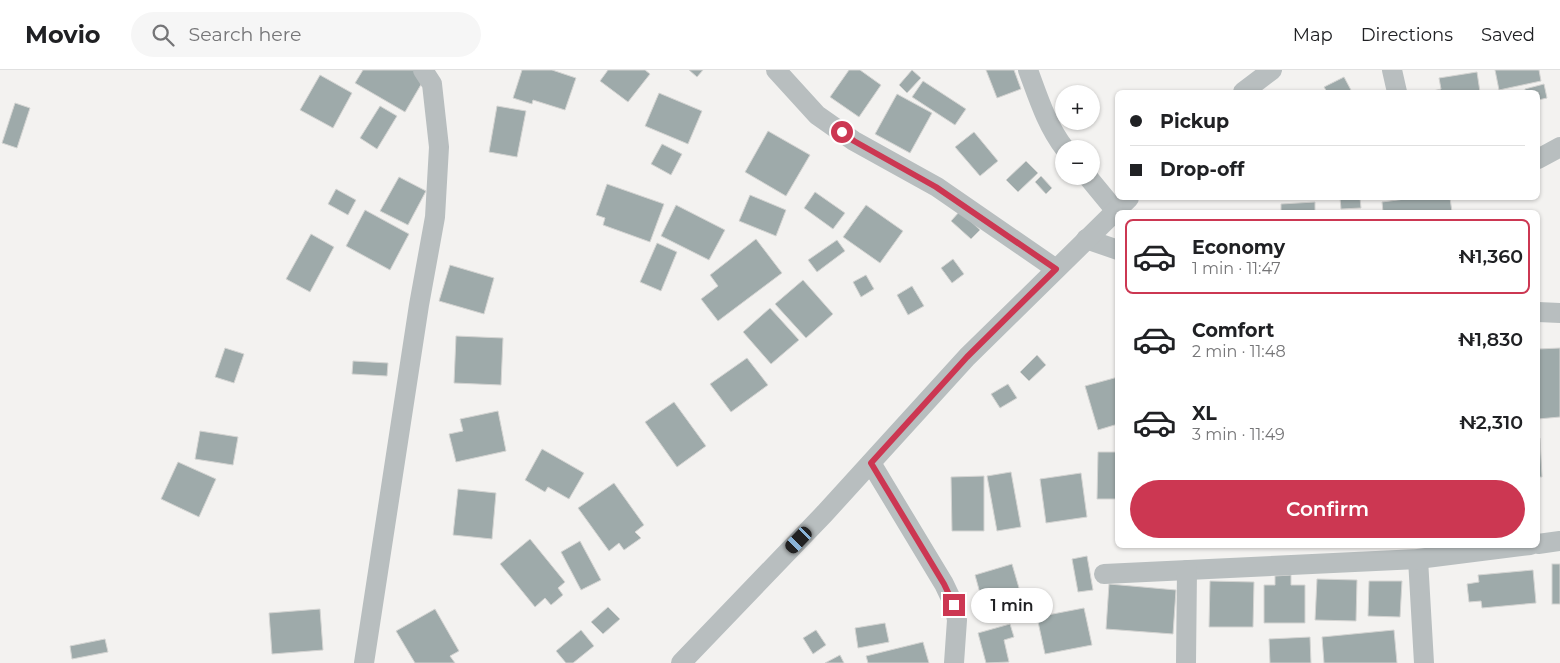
<!DOCTYPE html>
<html lang="en">
<head>
<meta charset="utf-8">
<style>
  :root { --surface:#fff; --page:#f6f6f6; --text:#202124; --muted:#757577; --line:#e0e0e0; --accent:#cc3752 }
  body { margin:0; font-family:Montserrat,sans-serif; background:var(--page); color:var(--text); height:100vh; display:flex; flex-direction:column; font-size:19px; white-space:nowrap }
  * { box-sizing:border-box; margin:0 }
  p { font-size:16px; color:var(--muted) }
  .icon { flex:none; width:28px; height:28px; fill:none; stroke:currentColor; stroke-width:2; stroke-linecap:round; stroke-linejoin:round }
  .map { position:relative; flex:1; overflow:hidden }
  .panel { position:absolute; left:1115px; top:140px; width:425px; height:338px; display:flex; flex-direction:column; background:var(--surface); border-radius:8px; box-shadow:0 1px 4px #0004 }
  .panel>* { flex:none }
  .banner { position:absolute; left:1115px; top:20px; width:425px; height:110px; border-radius:8px; box-shadow:0 1px 4px #0004; display:grid; align-content:center; height:110px; padding:0 15px; background:var(--surface) }
  .controls { position:absolute; left:1055px; top:15px; display:grid; gap:10px }
  .controls a { display:grid; place-items:center; width:45px; height:45px; border-radius:50%; background:var(--surface); box-shadow:0 1px 4px #0004; font-size:25px }
  .end { position:absolute; width:22px; height:22px; margin:-11px; border:6px solid #cc3752; background:#fff; box-shadow:0 0 0 2px #fff }
  .from { border-radius:50% }
  .bubble { position:absolute; height:35px; border-radius:18px; background:var(--surface); box-shadow:0 1px 4px #0004; font-size:16px; font-weight:600; line-height:35px; text-align:center }
  .car { position:absolute; width:15px; height:30px; margin:-15px -8px; border-radius:6px; box-shadow:0 0 4px 1px #0007; background:linear-gradient(#222 24%,#8ab4d8 0 40%,#222 0 76%,#8ab4d8 0 86%,#222 0) }
  .banner b { display:flex; align-items:center; gap:18px; height:48px; font-size:19px }
  .banner b+b { border-top:1px solid var(--line) }
  .banner i { width:12px; height:12px; background:var(--text) }
  ul { padding:9px 0 0; list-style:none }
  li { display:flex; align-items:center; gap:15px; height:75px; margin:0 10px 8px; padding:0 5px; border:2px solid transparent; border-radius:8px }
  li div { flex:1 }
  li b { display:block; font-size:19px }
  li em { font-style:normal; font-weight:600 }
  li.selected { border-color:var(--accent) }
  li>.icon { width:45px; height:45px; stroke-width:1.5 }
  .cta { display:flex; gap:10px; margin-top:auto; padding:10px 15px }
  .cta a { flex:1; height:58px; border-radius:30px; background:var(--accent); color:#fff; font-size:20px; font-weight:600; line-height:58px; text-align:center }
  header { display:flex; align-items:center; gap:30px; box-sizing:border-box; height:70px; padding:0 25px; background:var(--surface); border-bottom:1px solid var(--line) }
  header strong { font-size:24px }
  nav { display:flex; gap:28px; margin-inline-start:auto; font-size:18px }
  .search { width:350px; height:45px; background:var(--page); display:flex; align-items:center; gap:12px; box-sizing:border-box; padding:0 18px; border-radius:28px; color:var(--muted); font-size:19px }
  .map>svg:first-child { display:block }
  .building { fill:#9eaaaa; stroke:#d4d4d2 }
  .lines { fill:none; stroke-linecap:round; stroke-linejoin:round }
  .minor { stroke:#b8bebf; stroke-width:20 }
  .route { stroke:#cc3752; stroke-width:6 }
</style>
</head>
<body>
<header>
<strong>Movio</strong>
<div class="search"><svg class="icon" aria-label="search" viewBox="0 0 24 24"><circle cx="10" cy="10" r="6"/><path d="M15 15l6 6"/></svg>Search here</div>
<nav><a>Map</a><a>Directions</a><a>Saved</a></nav>
</header>
<div class="map">
<svg width="1560" height="593" viewBox="0 0 1560 593">
  <rect width="100%" height="100%" fill="#f3f2f0"/>
  <g class="building">
    <polygon points="363,0 415,0 426,6 405,42 355,13"/>
    <polygon points="522,0 552,0 576,8 565,40 533,30 532,34 513,28"/>
    <polygon points="608,0 645,0 650,4 628,32 600,11"/>
    <polygon points="689,0 703,0 697,7"/>
    <polygon points="849,0 860,0 881,15 859,47 830,27"/>
    <polygon points="912,0 921,8 907,23 899,15"/>
    <polygon points="986,0 1014,0 1021,19 997,28"/>
    <polygon points="1495,0 1539,0 1541,11 1499,20"/>
    <polygon points="1477,2 1480,22 1429,22 1441,19 1439,8"/>
    <polygon points="320,5 352,23 333,58 300,40"/>
    <polygon points="1344,7 1352,22 1327,22 1324,17"/>
    <polygon points="923,11 966,39 955,55 912,27"/>
    <polygon points="1544,14 1547,28 1538,30 1538,22 1525,22 1525,19"/>
    <polygon points="659,23 702,41 688,74 645,56"/>
    <polygon points="897,24 932,43 910,83 875,64"/>
    <polygon points="15,33 30,38 17,78 2,73"/>
    <polygon points="380,36 397,46 377,79 360,68"/>
    <polygon points="497,36 526,41 517,87 489,82"/>
    <polygon points="768,61 810,85 786,126 745,102"/>
    <polygon points="974,62 998,91 980,106 955,77"/>
    <polygon points="662,74 682,84 671,105 651,94"/>
    <polygon points="1026,91 1038,103 1018,122 1006,110"/>
    <polygon points="1041,106 1052,118 1046,124 1035,112"/>
    <polygon points="399,107 426,121 408,155 380,141"/>
    <polygon points="607,114 664,134 650,172 603,155 605,148 596,145"/>
    <polygon points="336,119 356,130 348,145 328,134"/>
    <polygon points="815,122 845,143 833,159 804,138"/>
    <polygon points="750,125 786,140 776,166 739,151"/>
    <polygon points="1340,128 1360,128 1361,138 1341,139"/>
    <polygon points="1413,128 1450,128 1452,142 1383,142 1382,132"/>
    <polygon points="1315,132 1315,142 1281,142 1281,134"/>
    <polygon points="676,135 725,160 709,190 661,166"/>
    <polygon points="866,135 903,161 880,193 843,167"/>
    <polygon points="365,140 409,164 390,200 346,176"/>
    <polygon points="960,141 980,160 971,169 951,151"/>
    <polygon points="311,164 334,177 310,222 286,209"/>
    <polygon points="756,169 782,203 718,251 701,229 718,216 710,205"/>
    <polygon points="837,170 845,181 817,202 808,190"/>
    <polygon points="657,173 677,182 661,221 640,212"/>
    <polygon points="953,189 964,204 952,213 941,198"/>
    <polygon points="450,195 494,208 484,244 439,231"/>
    <polygon points="866,205 874,219 861,227 853,212"/>
    <polygon points="803,210 833,244 806,268 775,234"/>
    <polygon points="912,216 924,236 908,245 897,225"/>
    <polygon points="770,238 799,270 771,294 743,262"/>
    <polygon points="456,266 503,268 501,315 454,313"/>
    <polygon points="225,278 244,284 234,313 215,307"/>
    <polygon points="1560,278 1560,347 1538,349 1538,279"/>
    <polygon points="1037,285 1046,295 1029,311 1020,302"/>
    <polygon points="747,288 768,315 731,342 710,314"/>
    <polygon points="353,291 388,293 387,306 352,304"/>
    <polygon points="1118,307 1118,354 1098,360 1085,316"/>
    <polygon points="1008,314 1017,328 1000,338 991,324"/>
    <polygon points="674,332 706,376 677,397 645,352"/>
    <polygon points="498,341 506,381 456,392 449,364 463,361 460,349"/>
    <polygon points="200,361 238,367 233,395 195,389"/>
    <polygon points="1538,368 1540,368 1542,407 1538,407"/>
    <polygon points="542,379 584,403 569,429 548,417 545,422 525,410"/>
    <polygon points="1098,382 1118,382 1118,429 1097,429"/>
    <polygon points="178,392 216,409 199,447 161,429"/>
    <polygon points="1011,402 1021,457 997,461 987,406"/>
    <polygon points="1081,403 1087,447 1046,453 1040,409"/>
    <polygon points="984,406 984,461 952,461 951,407"/>
    <polygon points="614,413 644,455 635,462 641,468 624,480 619,473 609,481 578,438"/>
    <polygon points="458,419 496,423 492,469 453,465"/>
    <polygon points="530,469 565,512 558,518 563,525 551,535 545,528 535,537 500,494"/>
    <polygon points="580,471 601,510 581,520 561,482"/>
    <polygon points="1087,486 1093,520 1078,522 1072,489"/>
    <polygon points="1012,494 1024,535 986,545 975,505"/>
    <rect x="1552" y="494" width="8" height="40"/>
    <polygon points="1533,500 1536,533 1482,538 1481,531 1469,532 1467,514 1479,512 1478,505"/>
    <polygon points="1291,505 1291,515 1305,515 1305,553 1264,553 1264,515 1275,515 1275,506"/>
    <polygon points="1317,509 1357,510 1356,551 1315,550"/>
    <polygon points="1210,511 1254,512 1253,557 1209,557"/>
    <polygon points="1369,511 1402,511 1400,547 1368,546"/>
    <polygon points="1109,514 1176,520 1173,564 1106,559"/>
    <polygon points="608,537 620,549 603,564 591,552"/>
    <polygon points="1084,538 1092,575 1045,584 1037,547"/>
    <polygon points="320,539 323,580 272,584 269,543"/>
    <polygon points="435,539 459,581 450,586 455,593 415,593 396,561"/>
    <polygon points="885,553 889,572 858,578 855,558"/>
    <polygon points="1010,554 1014,567 1004,570 1009,592 986,593 978,563"/>
    <polygon points="581,560 594,576 573,593 566,593 556,581"/>
    <polygon points="816,560 826,575 813,584 803,568"/>
    <polygon points="1394,560 1397,593 1324,593 1322,567"/>
    <polygon points="1310,567 1311,593 1270,593 1269,569"/>
    <polygon points="105,569 108,582 72,589 70,576"/>
    <polygon points="923,572 929,593 868,593 866,586"/>
    <polygon points="840,585 844,593 825,593"/>
  </g>
  <g class="lines">
    <g class="minor">
      <polyline points="776,0 817,45 854,71 937,117 1056,199"/>
      <path d="M 1028,0 C 1038,27 1047,56 1065,79"/>
      <polyline points="1392,0 1397,22"/>
      <polyline points="1243,22 1272,0"/>
      <polyline points="1538,89 1560,77"/>
      <polyline points="1087,106 1115,140"/>
      <polyline points="1086,169 1118,180"/>
      <polyline points="1538,242 1560,243"/>
      <polyline points="871,393 944,514 954,535 957,550 954,593"/>
      <polyline points="1538,474 1560,471"/>
      <polyline points="1418,489 1424,593"/>
      <polyline points="1104,504 1418,489 1530,475"/>
      <polyline points="364,593 419,235 435,147 439,77 432,14 423,0"/>
      <polyline points="681,593 825,443 967,287 1129,128"/>
      <polyline points="1186,593 1187,500"/>
    </g>
  </g>
  <g class="lines">
    <polyline class="route" points="842,62 854,71 936,117 1056,199 967,287 871,393 944,514 954,535"/>
  </g>
</svg>
<div class="controls">
<a>+</a>
<a>−</a>
</div>
<i class="end from" style="left:842px;top:62px"></i>
<i class="end" style="left:954px;top:535px"></i>
<div class="bubble" style="left:971px;top:518px;width:82px">1 min</div>
<i class="car" style="left:799px;top:470px;rotate:224deg"></i>
<div class="banner">
<b><i class="from"></i>Pickup</b>
<b><i></i>Drop-off</b>
</div>
<section class="panel">
<ul>
<li class="selected"><svg class="icon" aria-label="car" viewBox="0 0 24 24"><path d="M5 17H2v-5l4-1 3-4h7l3 4 3 1v5h-3M9 17h6M6 11h13"/><circle cx="7" cy="17" r="2"/><circle cx="17" cy="17" r="2"/></svg><div><b>Economy</b><p>1 min · 11:47</p></div><em>₦1,360</em></li>
<li><svg class="icon" aria-label="car" viewBox="0 0 24 24"><path d="M5 17H2v-5l4-1 3-4h7l3 4 3 1v5h-3M9 17h6M6 11h13"/><circle cx="7" cy="17" r="2"/><circle cx="17" cy="17" r="2"/></svg><div><b>Comfort</b><p>2 min · 11:48</p></div><em>₦1,830</em></li>
<li><svg class="icon" aria-label="car" viewBox="0 0 24 24"><path d="M5 17H2v-5l4-1 3-4h7l3 4 3 1v5h-3M9 17h6M6 11h13"/><circle cx="7" cy="17" r="2"/><circle cx="17" cy="17" r="2"/></svg><div><b>XL</b><p>3 min · 11:49</p></div><em>₦2,310</em></li>
</ul>
<div class="cta"><a>Confirm</a></div>
</section>
</div>
</body>
</html>
